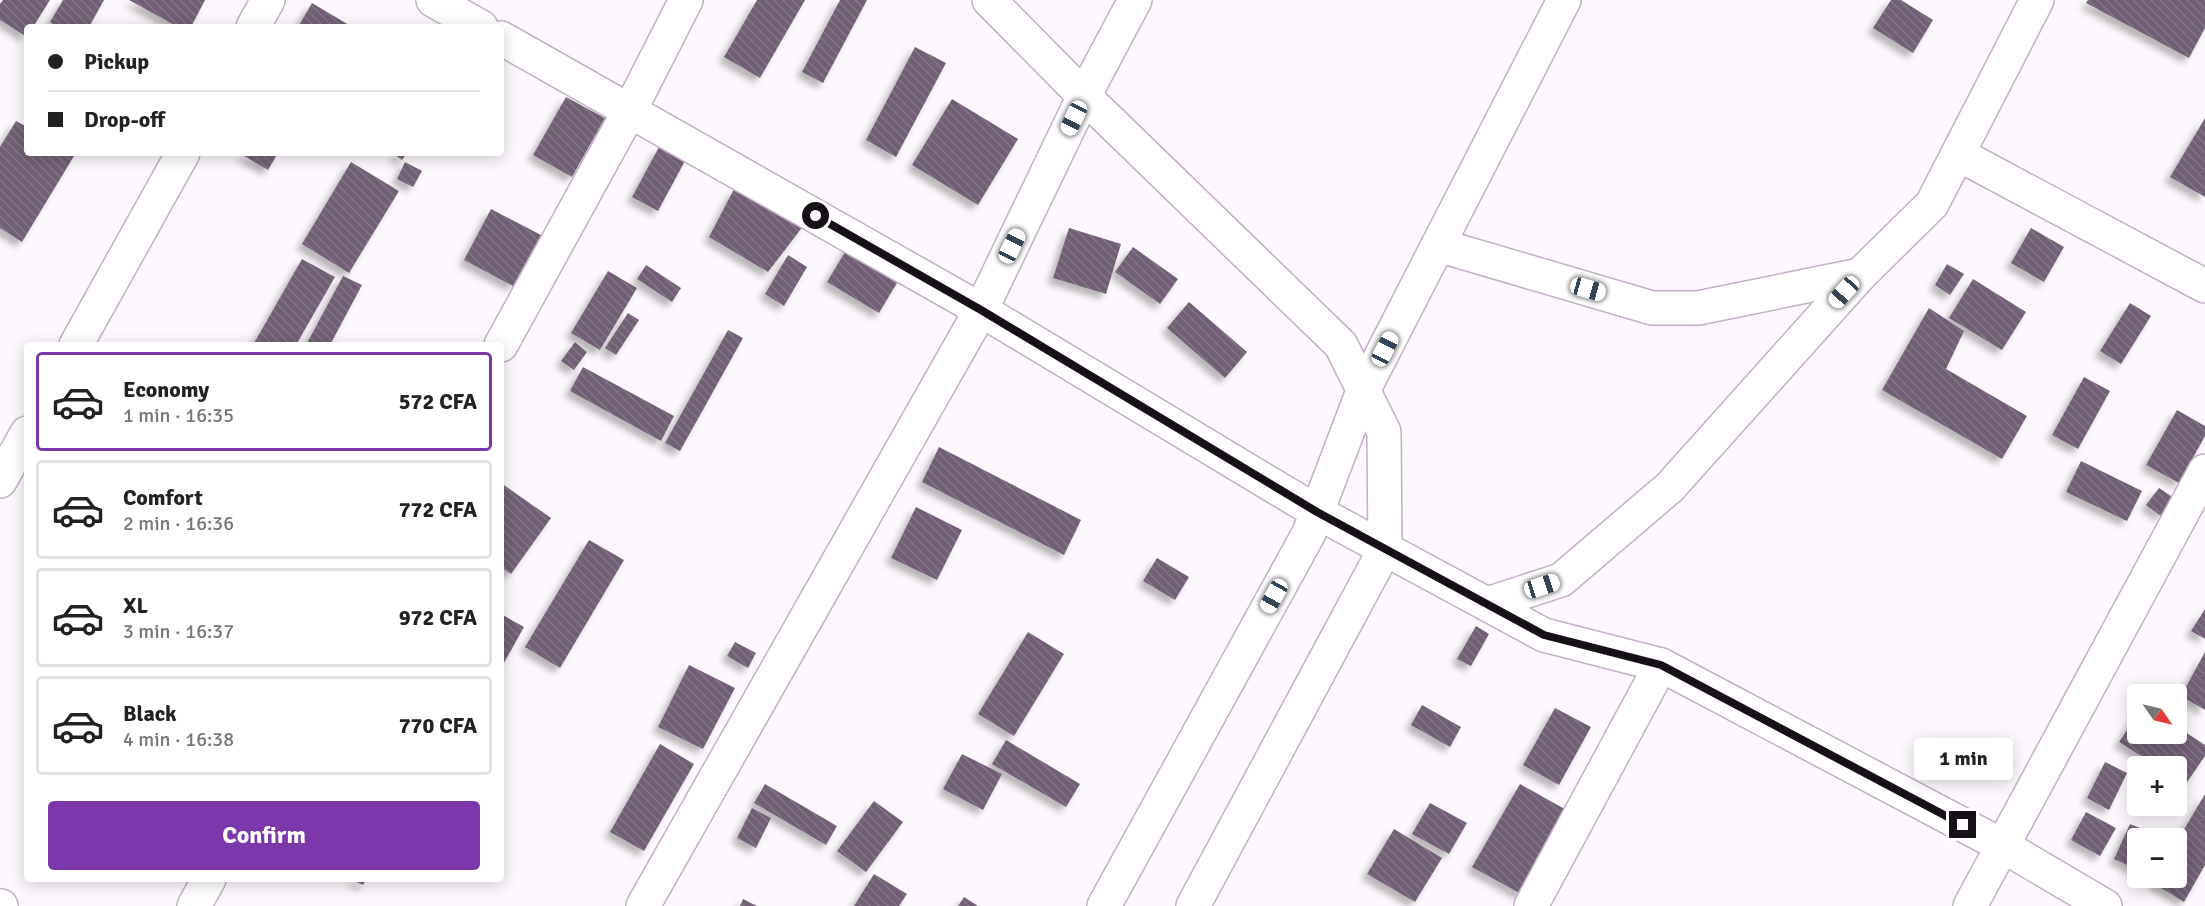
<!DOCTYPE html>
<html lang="en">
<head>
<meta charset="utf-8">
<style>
  :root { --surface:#fff; --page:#f6f6f6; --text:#222; --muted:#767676; --line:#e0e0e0; --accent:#7c37aa }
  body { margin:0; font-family:Signika,sans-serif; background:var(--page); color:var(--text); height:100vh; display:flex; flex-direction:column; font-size:22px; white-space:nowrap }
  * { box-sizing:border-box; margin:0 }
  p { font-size:20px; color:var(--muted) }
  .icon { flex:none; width:33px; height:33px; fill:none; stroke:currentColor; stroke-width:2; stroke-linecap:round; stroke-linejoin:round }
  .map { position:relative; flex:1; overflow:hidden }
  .side { position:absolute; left:24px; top:342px; width:480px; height:540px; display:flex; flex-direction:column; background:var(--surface); border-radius:6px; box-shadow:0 3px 15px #0003 }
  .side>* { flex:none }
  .hud { position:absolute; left:24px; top:24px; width:480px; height:132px; border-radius:6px; box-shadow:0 3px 15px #0003; display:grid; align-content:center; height:132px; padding:0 24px; background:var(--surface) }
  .needle { width:39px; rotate:124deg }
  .buttons { position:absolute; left:2127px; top:684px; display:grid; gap:12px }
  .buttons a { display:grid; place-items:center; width:60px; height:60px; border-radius:6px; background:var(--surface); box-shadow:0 3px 15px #0003; font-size:30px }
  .end { position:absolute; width:27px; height:27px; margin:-14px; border:8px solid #181019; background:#fff; box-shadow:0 0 0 3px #fff }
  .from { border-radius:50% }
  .bubble { position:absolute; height:42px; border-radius:6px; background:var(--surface); box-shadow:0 3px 15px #0003; font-size:20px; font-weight:800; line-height:42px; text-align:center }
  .car { position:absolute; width:18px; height:36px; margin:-18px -9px; border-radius:8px; box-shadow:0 0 4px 2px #0007; background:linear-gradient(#fff 24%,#345 0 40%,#fff 0 76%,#345 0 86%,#fff 0) }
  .hud b { display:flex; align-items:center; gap:21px; height:57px; font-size:22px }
  .hud b+b { border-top:2px solid var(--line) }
  .hud i { width:15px; height:15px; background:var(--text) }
  ul { padding:10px 0 0; list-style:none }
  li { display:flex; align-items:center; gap:18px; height:99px; margin:0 12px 9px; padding:0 12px; border:3px solid var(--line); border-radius:6px }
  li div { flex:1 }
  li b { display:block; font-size:22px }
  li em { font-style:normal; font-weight:800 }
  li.on { border-color:var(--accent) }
  li>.icon { width:54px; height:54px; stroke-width:1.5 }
  .button { display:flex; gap:12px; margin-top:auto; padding:12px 24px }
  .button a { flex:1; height:69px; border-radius:6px; background:var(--accent); color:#fff; font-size:24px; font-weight:800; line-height:69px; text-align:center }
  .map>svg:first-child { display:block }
  .building { fill:url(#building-back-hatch); filter:url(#shadow) }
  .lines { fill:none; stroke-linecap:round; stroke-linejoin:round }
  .minor-casing { stroke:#c3afc6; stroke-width:36 }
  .minor { stroke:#fff; stroke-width:33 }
  .route { stroke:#181019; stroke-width:8 }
</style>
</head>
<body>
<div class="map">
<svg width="2205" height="906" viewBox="0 0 2205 906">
  <defs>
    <pattern id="building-back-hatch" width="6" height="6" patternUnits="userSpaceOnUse" patternTransform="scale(1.5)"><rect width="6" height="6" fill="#715f74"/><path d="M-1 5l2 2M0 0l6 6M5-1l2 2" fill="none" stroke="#837586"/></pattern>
    <filter id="shadow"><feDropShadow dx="-5.5" dy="5.5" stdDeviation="3" flood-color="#0004"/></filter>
  </defs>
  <rect width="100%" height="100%" fill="#fdf8fd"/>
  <g class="building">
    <polygon points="3,0 50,0 33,27 27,27 27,37 0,20 0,4"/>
    <polygon points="63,0 104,0 89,27 58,27 50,22"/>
    <polygon points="129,0 205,0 191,27 178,27"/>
    <polygon points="757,0 805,0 760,78 724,57"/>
    <polygon points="840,0 867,0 823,83 802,72"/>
    <polygon points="1891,0 1901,0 1933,20 1913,53 1873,28"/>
    <polygon points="2088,0 2205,0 2205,28 2189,58 2086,3"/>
    <polygon points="312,3 349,25 347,27 298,27"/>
    <polygon points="915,47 946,63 896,157 866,140"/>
    <polygon points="566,97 605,118 572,177 533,155"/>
    <polygon points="952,99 1018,139 978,205 912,165"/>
    <polygon points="2205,118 2205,197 2170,177"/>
    <polygon points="16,121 27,127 27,153 69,153 74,156 22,242 0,228 0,147"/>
    <polygon points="659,147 685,161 658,211 632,197"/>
    <polygon points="239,153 278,153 268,170"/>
    <polygon points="392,153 407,153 402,160"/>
    <polygon points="351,162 399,191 349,273 302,244"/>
    <polygon points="405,162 422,171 413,187 397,179"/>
    <polygon points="734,189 804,225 768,272 709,237"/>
    <polygon points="491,209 541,235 513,286 464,260"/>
    <polygon points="1069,228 1121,244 1106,294 1053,278"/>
    <polygon points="2031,228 2064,247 2044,282 2011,263"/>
    <polygon points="851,242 903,273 879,313 827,282"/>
    <polygon points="1133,247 1178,279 1160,304 1115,272"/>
    <polygon points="788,255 807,267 784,306 765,294"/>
    <polygon points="302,259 335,277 296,345 253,345"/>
    <polygon points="1947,264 1964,274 1950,295 1935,285"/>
    <polygon points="646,265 681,288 672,302 637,279"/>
    <polygon points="608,271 637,288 600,350 571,333"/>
    <polygon points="343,276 362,285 330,345 306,345"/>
    <polygon points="1973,279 2026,312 2002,350 1949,318"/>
    <polygon points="1189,302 1247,352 1225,378 1167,328"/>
    <polygon points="2130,303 2151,316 2121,364 2100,351"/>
    <polygon points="1929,308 1964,331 1946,369 2027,416 2002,459 1882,390"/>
    <polygon points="628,313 639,320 616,355 605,348"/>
    <polygon points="728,330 743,338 680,451 665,443"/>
    <polygon points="575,342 587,352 574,370 561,361"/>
    <polygon points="583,367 674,416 661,441 570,391"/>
    <polygon points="2084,377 2110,391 2078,449 2052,435"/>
    <polygon points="2177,410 2205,426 2205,436 2179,483 2146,465"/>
    <polygon points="939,447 1081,520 1064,555 922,482"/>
    <polygon points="2081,461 2142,491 2127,521 2066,492"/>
    <polygon points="501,483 551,518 511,574 501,567"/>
    <polygon points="2159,488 2174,498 2161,516 2146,505"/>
    <polygon points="916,507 962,530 937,580 891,558"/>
    <polygon points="589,540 624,560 560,668 525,647"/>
    <polygon points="1157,558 1189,577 1175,600 1143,581"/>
    <polygon points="2205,609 2205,639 2191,631"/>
    <polygon points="501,614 524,627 501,668"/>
    <polygon points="1476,626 1489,634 1471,666 1457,659"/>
    <polygon points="1028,632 1064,654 1014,736 978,714"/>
    <polygon points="735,642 756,653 748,668 727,656"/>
    <polygon points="2205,652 2205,710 2181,696"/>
    <polygon points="689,665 735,688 703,749 658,727"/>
    <polygon points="1422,705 1461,727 1450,747 1411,725"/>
    <polygon points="1555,708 1591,727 1559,785 1523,765"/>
    <polygon points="2138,714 2138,734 2176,734 2176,726 2205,745 2205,756 2185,785 2176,779 2176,766 2157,766 2119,742"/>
    <polygon points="1006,740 1080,784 1066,807 992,764"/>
    <polygon points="660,744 694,764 644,851 610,832"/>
    <polygon points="962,754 1002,774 983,810 943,789"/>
    <polygon points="2105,762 2127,773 2109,810 2087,798"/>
    <polygon points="765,784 837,826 826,845 754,803"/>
    <polygon points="1520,784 1570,812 1523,895 1472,867"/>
    <polygon points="2205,794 2205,865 2184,902 2153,883 2156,878 2176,878 2176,843"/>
    <polygon points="874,801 903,822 866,872 837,851"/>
    <polygon points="1430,803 1467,823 1449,854 1412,834"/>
    <polygon points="752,808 771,818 756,848 737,838"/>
    <polygon points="2086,812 2116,828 2100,856 2071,840"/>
    <polygon points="2130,824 2164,838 2138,838 2138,870 2114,859"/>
    <polygon points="1394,829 1442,858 1415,902 1367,874"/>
    <polygon points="874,874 907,894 899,906 854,906"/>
    <polygon points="350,879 366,879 363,885"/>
    <polygon points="964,897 978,906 958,906"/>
    <polygon points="743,899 757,906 740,906"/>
  </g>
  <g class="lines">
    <g class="minor-casing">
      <g id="minor">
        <polyline points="433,0 481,27"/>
        <polyline points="989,0 1084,96 1341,345 1384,432 1385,549 1193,906"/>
        <polyline points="253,27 268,0"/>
        <polyline points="501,38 981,310 1317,512 1385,549 1544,635 1661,665 2003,846 2105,906"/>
        <polyline points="1958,154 2205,286"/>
        <polyline points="1438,245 1652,308 1698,308 1860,275"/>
        <polyline points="76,345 183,153"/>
        <polyline points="501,345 630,110 686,0"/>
        <polyline points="0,481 27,433"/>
        <polyline points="1487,604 1561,580 1670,487 1860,275 1932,204 2037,0"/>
        <polyline points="0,906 1,906"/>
        <polyline points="194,906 209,879"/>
        <polyline points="643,906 981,310 1084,96 1135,0"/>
        <polyline points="1104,906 1309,533 1363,391 1564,0"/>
        <polyline points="1531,906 1661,665"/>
        <polyline points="1970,906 2205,471"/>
      </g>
    </g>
    <use href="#minor" class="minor"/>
  </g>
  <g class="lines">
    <polyline class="route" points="816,216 981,310 1317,512 1544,635 1661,665 1963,825"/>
  </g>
</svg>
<div class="buttons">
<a><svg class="needle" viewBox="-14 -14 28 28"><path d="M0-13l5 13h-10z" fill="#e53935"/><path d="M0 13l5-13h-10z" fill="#767676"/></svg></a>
<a>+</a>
<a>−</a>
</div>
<i class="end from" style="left:816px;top:216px"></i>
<i class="end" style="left:1963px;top:825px"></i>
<div class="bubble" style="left:1914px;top:738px;width:99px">1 min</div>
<i class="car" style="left:1074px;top:118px;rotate:206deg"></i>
<i class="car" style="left:1012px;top:246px;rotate:26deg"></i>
<i class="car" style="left:1588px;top:289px;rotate:106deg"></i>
<i class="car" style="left:1844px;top:292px;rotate:222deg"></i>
<i class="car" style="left:1385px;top:349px;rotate:27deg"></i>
<i class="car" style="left:1542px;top:586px;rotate:72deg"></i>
<i class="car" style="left:1274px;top:596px;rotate:209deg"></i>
<div class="hud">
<b><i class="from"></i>Pickup</b>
<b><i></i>Drop-off</b>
</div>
<section class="side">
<ul>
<li class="on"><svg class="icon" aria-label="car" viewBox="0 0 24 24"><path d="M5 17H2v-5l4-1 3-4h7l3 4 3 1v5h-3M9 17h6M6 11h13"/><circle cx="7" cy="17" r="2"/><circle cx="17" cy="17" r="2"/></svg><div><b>Economy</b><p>1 min · 16:35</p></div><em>572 CFA</em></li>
<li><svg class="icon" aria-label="car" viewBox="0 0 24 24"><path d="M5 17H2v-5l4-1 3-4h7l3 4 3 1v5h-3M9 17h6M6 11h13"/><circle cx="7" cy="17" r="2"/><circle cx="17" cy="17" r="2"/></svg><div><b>Comfort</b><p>2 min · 16:36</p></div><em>772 CFA</em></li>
<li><svg class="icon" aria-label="car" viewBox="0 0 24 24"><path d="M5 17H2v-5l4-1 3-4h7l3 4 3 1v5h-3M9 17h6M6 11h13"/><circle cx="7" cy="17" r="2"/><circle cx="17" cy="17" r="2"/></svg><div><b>XL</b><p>3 min · 16:37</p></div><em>972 CFA</em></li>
<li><svg class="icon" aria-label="car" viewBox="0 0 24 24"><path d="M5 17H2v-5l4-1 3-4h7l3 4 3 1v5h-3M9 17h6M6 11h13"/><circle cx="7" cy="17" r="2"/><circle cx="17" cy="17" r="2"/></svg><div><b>Black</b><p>4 min · 16:38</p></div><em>770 CFA</em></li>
</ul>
<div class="button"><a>Confirm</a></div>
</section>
</div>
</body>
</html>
